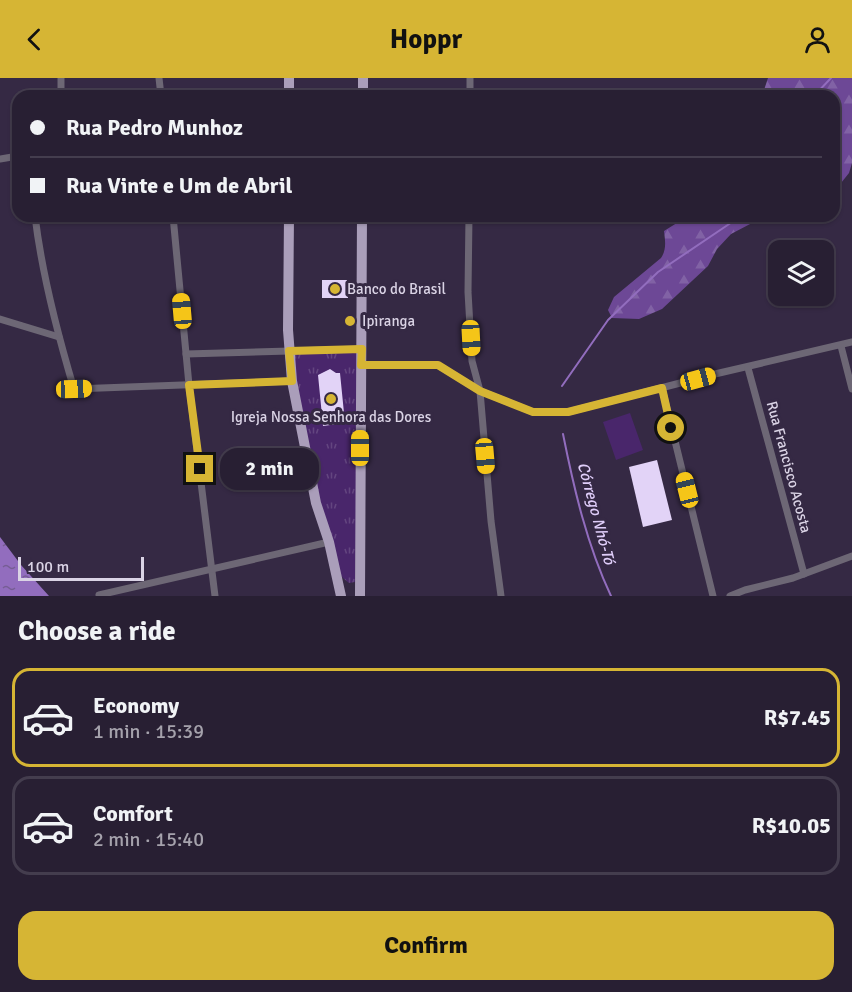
<!DOCTYPE html>
<html lang="en">
<head>
<meta charset="utf-8">
<style>
  :root { --surface:#281f33; --page:#30273b; --text:#f1f3f6; --muted:#a5a2ac; --line:#443d4e; --accent:#d6b534 }
  body { margin:0; font-family:Signika,sans-serif; background:var(--page); color:var(--text); height:100vh; display:flex; flex-direction:column; font-size:22px; white-space:nowrap }
  * { box-sizing:border-box; margin:0 }
  p { font-size:20px; color:var(--muted) }
  .icon { flex:none; width:33px; height:33px; fill:none; stroke:currentColor; stroke-width:2; stroke-linecap:round; stroke-linejoin:round }
  .map { position:relative; height:518px; overflow:hidden }
  .drawer { display:flex; flex-direction:column; background:var(--surface); flex:1 }
  .drawer>* { flex:none }
  .top-card { position:absolute; left:12px; top:12px; width:828px; height:132px; border-radius:18px; box-shadow:0 2px 4px #0004,0 0 0 2px var(--line); display:grid; align-content:center; height:132px; padding:0 18px; background:var(--surface) }
  .buttons { position:absolute; left:768px; top:162px; display:grid; gap:12px }
  .buttons a { display:grid; place-items:center; width:66px; height:66px; border-radius:12px; background:var(--surface); box-shadow:0 2px 4px #0004,0 0 0 2px var(--line); font-size:30px }
  .scale { position:absolute; left:18px; bottom:15px; width:126px; box-sizing:border-box; padding-left:6px; border:3px solid #dad3e5; border-top:0; font-size:16px; line-height:21px; white-space:nowrap; color:#dad3e5; -webkit-text-stroke:4px #352944; paint-order:stroke }
  .end { position:absolute; width:27px; height:27px; margin:-14px; border:8px solid #d6b534; background:#111; box-shadow:0 0 0 3px #111 }
  .from { border-radius:50% }
  .bubble { position:absolute; height:42px; border-radius:18px; background:var(--surface); box-shadow:0 2px 4px #0004,0 0 0 2px var(--line); font-size:20px; font-weight:700; line-height:42px; text-align:center }
  .car { position:absolute; width:18px; height:36px; margin:-18px -9px; border-radius:8px; box-shadow:0 0 4px 2px #0007; background:linear-gradient(#f5c518 24%,#345 0 40%,#f5c518 0 76%,#345 0 86%,#f5c518 0) }
  .top-card b { display:flex; align-items:center; gap:21px; height:57px; font-size:22px }
  .top-card b+b { border-top:2px solid var(--line) }
  .top-card i { width:15px; height:15px; background:var(--text) }
  ul { padding:0; list-style:none }
  li { display:flex; align-items:center; gap:18px; height:99px; margin:0 12px 9px; padding:0 6px; border:3px solid var(--line); border-radius:18px }
  li div { flex:1 }
  li b { display:block; font-size:22px }
  li em { font-style:normal; font-weight:700 }
  li.active { border-color:var(--accent) }
  li>.icon { width:54px; height:54px; stroke-width:1.5 }
  h2 { padding:0 18px; font-size:27px; line-height:72px }
  .action { display:flex; gap:12px; margin-top:auto; padding:12px 18px }
  .action a { flex:1; height:69px; border-radius:18px; background:var(--accent); color:#111; font-size:24px; font-weight:700; line-height:69px; text-align:center }
  header { display:flex; justify-content:space-between; align-items:center; height:78px; padding:0 18px; background:var(--accent); color:#111; font-size:27px; font-weight:700 }
  .map>svg:first-child { display:block }
  .forest { fill:url(#forest-firs) }
  .park { fill:url(#park-tufts) }
  .pitch { fill:#49266b }
  .water { fill:url(#water-ripples) }
  .lines { fill:none; stroke-linecap:round; stroke-linejoin:round }
  .stream { stroke:#926dbe; stroke-width:2 }
  .building { fill:#e2d3f7 }
  .minor { stroke:#6d6775; stroke-width:7 }
  .primary { stroke:#aa9eba; stroke-width:10 }
  .route { stroke:#d6b534; stroke-width:8 }
  .poi-dot { fill:#d6b534; stroke:#352944; stroke-width:2 }
  .labels { text-anchor:middle; stroke-width:6; stroke-linejoin:round; paint-order:stroke }
  .poi-label { font-size:15px; fill:#dad3e5; stroke:#352944; text-anchor:start }
  .street-label { font-size:15px; fill:#dad3e5; stroke:#352944 }
  .water-label { font-size:16px; font-style:italic; fill:#dfcdf9; stroke:#352944 }
</style>
</head>
<body>
<header><svg class="icon" aria-label="back" viewBox="0 0 24 24"><path d="M15 5l-7 7 7 7"/></svg>Hoppr<svg class="icon" aria-label="person" viewBox="0 0 24 24"><circle cx="12" cy="8" r="4"/><path d="M4 21q1-7 8-7t8 7"/></svg></header>
<div class="map">
<svg width="852" height="518" viewBox="0 0 852 518">
  <defs>
    <pattern id="forest-firs" width="22" height="20" patternUnits="userSpaceOnUse" patternTransform="scale(1.5)"><rect width="22" height="20" fill="#6d4896"/><path d="M5 1l3.5 6h-7zM16 11l3.5 6h-7z" fill="#8162a5"/></pattern>
    <pattern id="park-tufts" width="24" height="20" patternUnits="userSpaceOnUse" patternTransform="scale(1.5)"><rect width="24" height="20" fill="#49266b"/><path d="M3 7l-1-3M5 7V3M7 7l1-3M15 17l-1-3M17 17v-4M19 17l1-3" fill="none" stroke="#634580"/></pattern>
    <pattern id="water-ripples" width="26" height="14" patternUnits="userSpaceOnUse" patternTransform="scale(1.5)"><rect width="26" height="14" fill="#926dbe"/><path d="M2 4q2-2 4 0t4 0M15 11q2-2 4 0t4 0" fill="none" stroke="#765d94"/></pattern>
  </defs>
  <rect width="100%" height="100%" fill="#352944"/>
  <g class="forest">
    <polygon points="768,0 852,0 852,85 849,95 841,105 834,107 834,18 762,18"/>
    <path d="M 688,138 L 776,138 L 752,145 L 731,156 L 717,171 L 708,188 L 662,231 L 639,241 L 612,240 L 608,232 L 614,219 L 661,180 C 667,171 665,162 664,153 Z"/>
  </g>
  <polygon class="park" points="360,273 355,504 349,505 343,500 340,496 318,425 292,275"/>
  <polygon class="pitch" points="630,335 643,372 616,382 603,344"/>
  <polygon class="water" points="0,459 21,487 49,518 0,518"/>
  <g class="lines">
    <g class="stream">
      <polyline points="814,18 831,0"/>
      <polyline points="562,308 608,242 658,194 741,138"/>
      <path d="M 563,356 C 574,411 587,467 611,518"/>
    </g>
  </g>
  <g class="building">
    <polygon points="322,202 347,202 348,220 322,220"/>
    <polygon points="330,291 336,295 340,295 345,345 323,348 318,297"/>
    <polygon points="657,382 672,442 643,449 629,389"/>
  </g>
  <g class="lines">
    <g class="minor">
      <polyline points="159,0 161,18"/>
      <polyline points="61,18 61,0"/>
      <polyline points="470,18 470,0"/>
      <polyline points="0,81 18,78"/>
      <path d="M 35,138 C 42,197 57,254 74,311 L 292,303"/>
      <polyline points="173,138 189,307 215,518"/>
      <polyline points="469,138 468,214 472,283 480,313 491,443 501,518"/>
      <polyline points="0,241 59,259"/>
      <polyline points="841,268 852,311"/>
      <polyline points="186,276 362,271"/>
      <polyline points="361,287 438,287 480,313 533,334 568,334 715,296 852,264"/>
      <polyline points="748,290 804,496"/>
      <polyline points="662,310 713,518"/>
      <polyline points="99,517 329,464"/>
      <polyline points="730,518 745,512 793,500 852,478"/>
    </g>
    <g class="primary">
      <polyline points="289,0 289,18"/>
      <polyline points="363,18 363,0"/>
      <polyline points="289,138 288,252 292,303 316,425 329,464 341,518"/>
      <polyline points="360,518 362,138"/>
    </g>
  </g>
  <g class="lines">
    <polyline class="route" points="200,391 189,307 292,303 289,273 362,271 361,287 438,287 480,313 533,334 568,334 662,310 671,350"/>
  </g>
  <g class="poi-dot">
    <circle cx="335" cy="211" r="6"/>
    <circle cx="350" cy="243" r="6"/>
    <circle cx="331" cy="321" r="6"/>
  </g>
  <g class="labels">
    <g class="poi-label">
      <text x="347" y="216">Banco do Brasil</text>
      <text x="362" y="248">Ipiranga</text>
      <text x="331" y="344" text-anchor="middle">Igreja Nossa Senhora das Dores</text>
    </g>
    <g class="street-label">
      <text transform="translate(789 389) rotate(75)" y="5">Rua Francisco Acosta</text>
    </g>
    <g class="water-label">
      <text transform="translate(597 435) rotate(75)" y="6">Córrego Nhó-Tó</text>
    </g>
  </g>
</svg>
<div class="buttons">
<a><svg class="icon" aria-label="layers" viewBox="0 0 24 24"><path d="M12 4l9 5-9 5-9-5zM3 14l9 5 9-5"/></svg></a>
</div>
<div class="scale">100 m</div>
<i class="end from" style="left:671px;top:350px"></i>
<i class="end" style="left:200px;top:391px"></i>
<div class="bubble" style="left:220px;top:370px;width:99px">2 min</div>
<i class="car" style="left:182px;top:233px;rotate:355deg"></i>
<i class="car" style="left:471px;top:260px;rotate:177deg"></i>
<i class="car" style="left:698px;top:301px;rotate:75deg"></i>
<i class="car" style="left:74px;top:311px;rotate:88deg"></i>
<i class="car" style="left:360px;top:370px;rotate:0deg"></i>
<i class="car" style="left:485px;top:378px;rotate:175deg"></i>
<i class="car" style="left:687px;top:412px;rotate:346deg"></i>
<div class="top-card">
<b><i class="from"></i>Rua Pedro Munhoz</b>
<b><i></i>Rua Vinte e Um de Abril</b>
</div>
</div>
<section class="drawer">
<h2>Choose a ride</h2>
<ul>
<li class="active"><svg class="icon" aria-label="car" viewBox="0 0 24 24"><path d="M5 17H2v-5l4-1 3-4h7l3 4 3 1v5h-3M9 17h6M6 11h13"/><circle cx="7" cy="17" r="2"/><circle cx="17" cy="17" r="2"/></svg><div><b>Economy</b><p>1 min · 15:39</p></div><em>R$7.45</em></li>
<li><svg class="icon" aria-label="car" viewBox="0 0 24 24"><path d="M5 17H2v-5l4-1 3-4h7l3 4 3 1v5h-3M9 17h6M6 11h13"/><circle cx="7" cy="17" r="2"/><circle cx="17" cy="17" r="2"/></svg><div><b>Comfort</b><p>2 min · 15:40</p></div><em>R$10.05</em></li>
</ul>
<div class="action"><a>Confirm</a></div>
</section>
</body>
</html>
